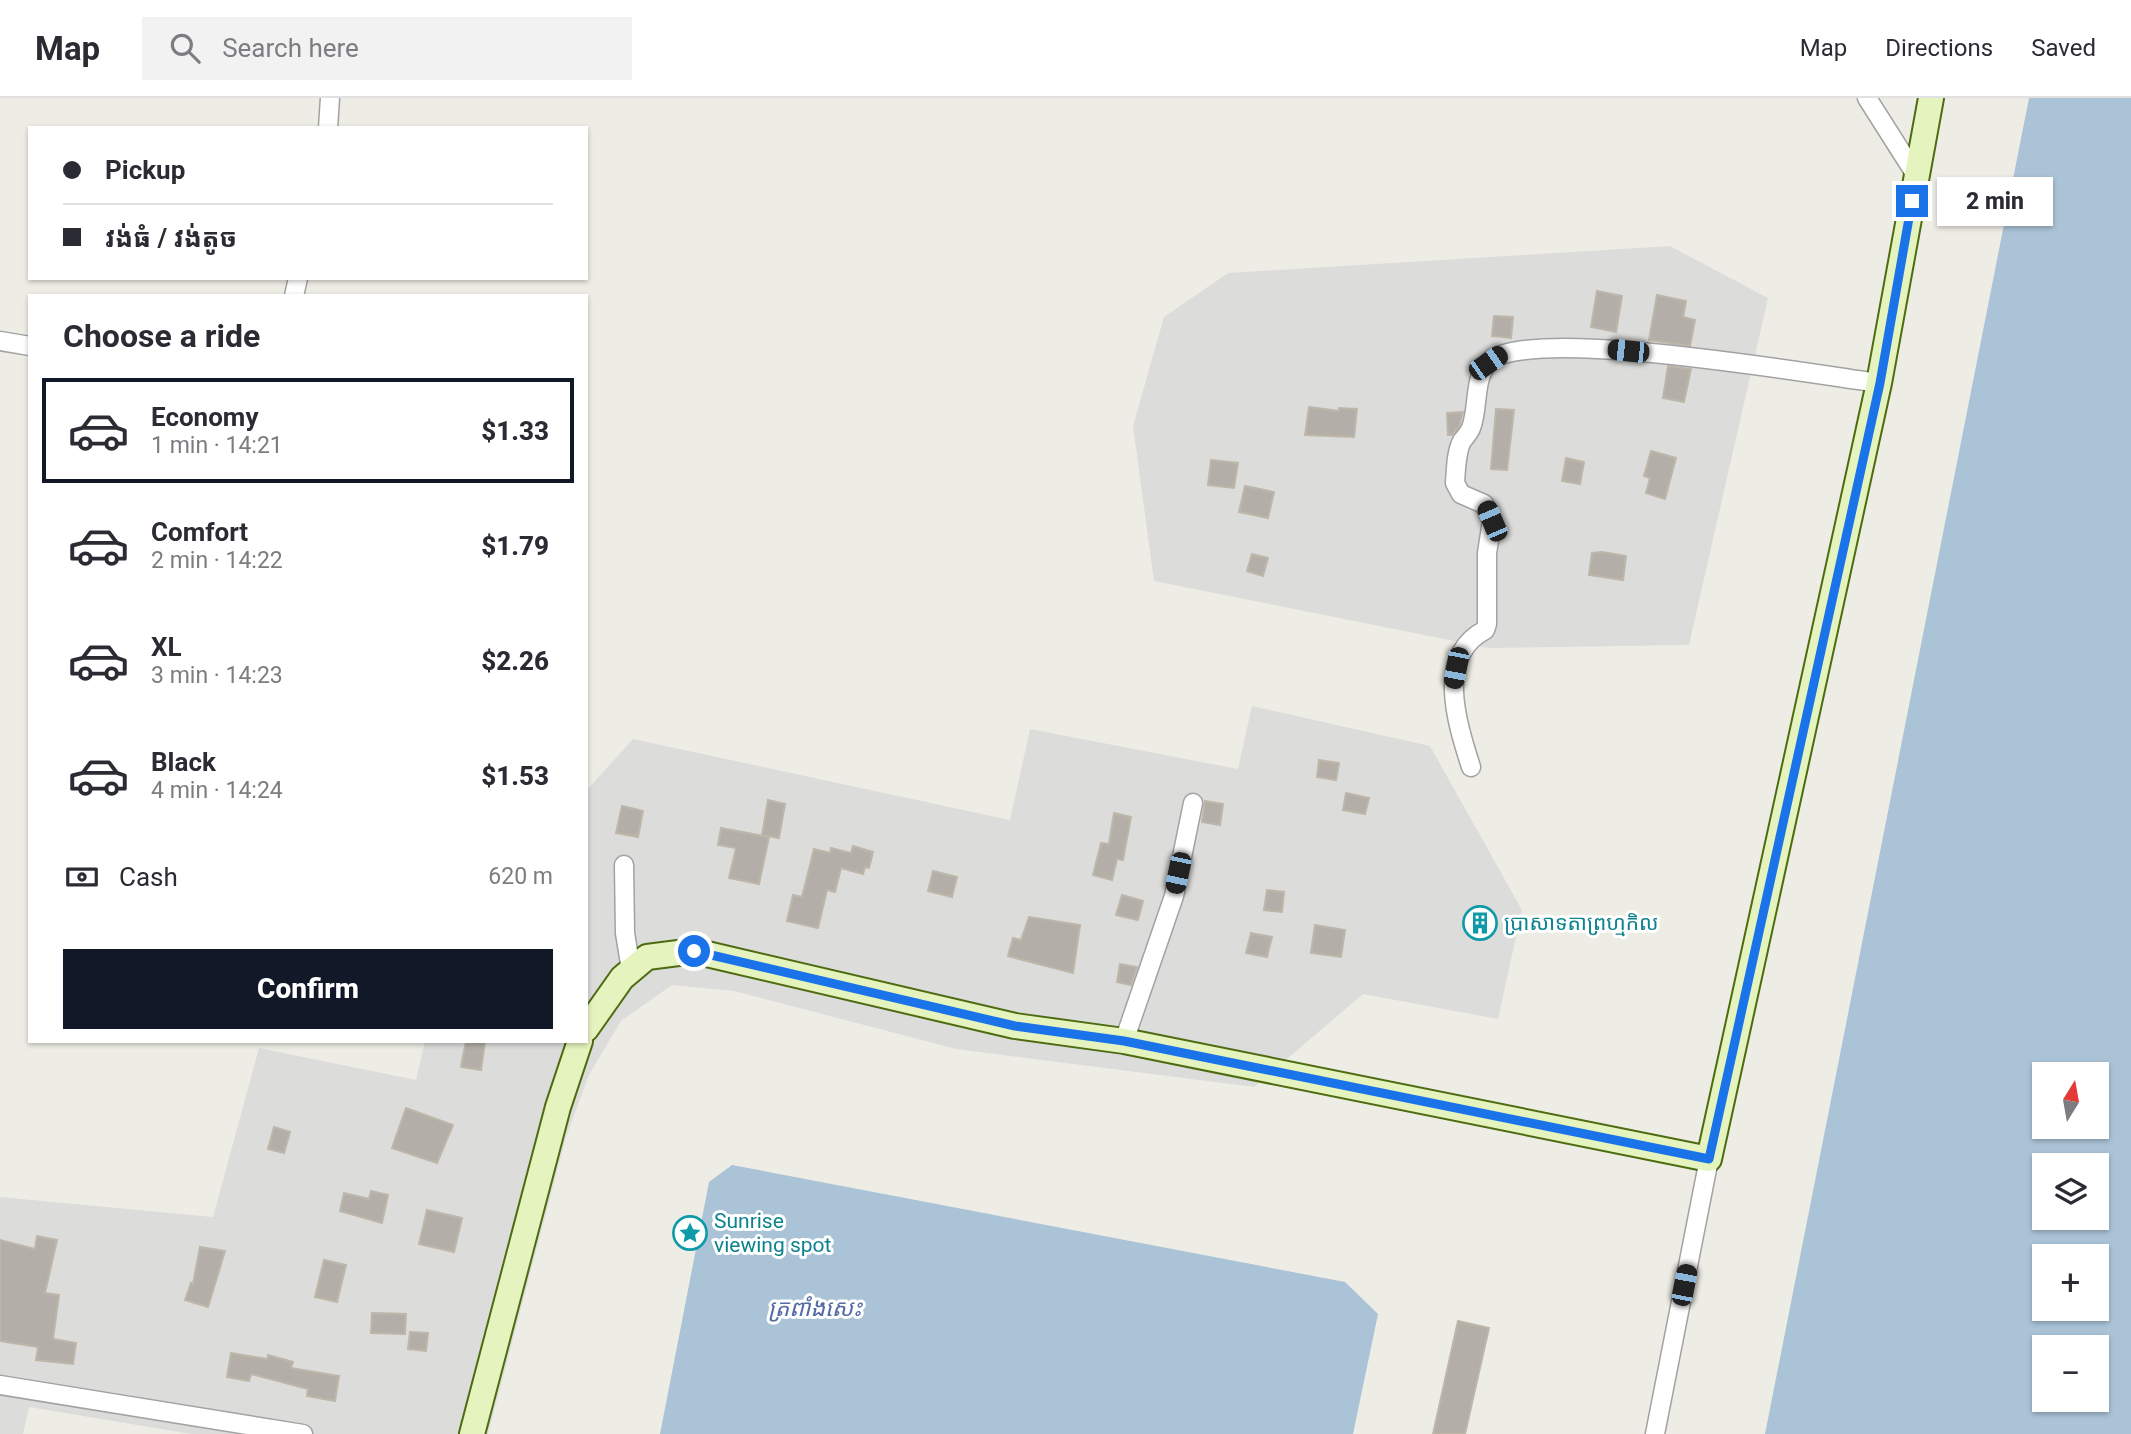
<!DOCTYPE html>
<html lang="en">
<head>
<meta charset="utf-8">
<style>
  :root { --surface:#fff; --page:#f2f2f3; --text:#2b2b33; --muted:#7c7c81; --line:#e1e1e2; --accent:#111827 }
  body { margin:0; font-family:Roboto,"Noto Sans Khmer",sans-serif; background:var(--page); color:var(--text); height:100vh; display:flex; flex-direction:column; font-size:26px; white-space:nowrap }
  * { box-sizing:border-box; margin:0 }
  p { font-size:23px; color:var(--muted) }
  .icon { flex:none; width:38px; height:38px; fill:none; stroke:currentColor; stroke-width:2; stroke-linecap:round; stroke-linejoin:round }
  .map { position:relative; flex:1; overflow:hidden }
  .drawer { position:absolute; left:28px; top:196px; width:560px; height:749px; display:flex; flex-direction:column; background:var(--surface); border-radius:0px; box-shadow:0 2px 5px #0004 }
  .drawer>* { flex:none }
  .banner { position:absolute; left:28px; top:28px; width:560px; height:154px; border-radius:0px; box-shadow:0 2px 5px #0004; display:grid; align-content:center; height:154px; padding:0 35px; background:var(--surface) }
  .needle { width:46px; rotate:11deg }
  .tools { position:absolute; left:2032px; top:964px; display:grid; gap:14px }
  .tools a { display:grid; place-items:center; width:77px; height:77px; border-radius:0px; background:var(--surface); box-shadow:0 2px 5px #0004; font-size:35px }
  .end { position:absolute; width:32px; height:32px; margin:-16px; border:9px solid #1a73e8; background:#fff; box-shadow:0 0 0 4px #fff }
  .from { border-radius:50% }
  .bubble { position:absolute; height:49px; border-radius:0px; background:var(--surface); box-shadow:0 2px 5px #0004; font-size:23px; font-weight:800; line-height:49px; text-align:center }
  .car { position:absolute; width:21px; height:42px; margin:-21px -10px; border-radius:9px; box-shadow:0 0 5px 2px #0007; background:linear-gradient(#222 24%,#8ab4d8 0 40%,#222 0 76%,#8ab4d8 0 86%,#222 0) }
  .banner b { display:flex; align-items:center; gap:24px; height:66px; font-size:26px }
  .banner b+b { border-top:2px solid var(--line) }
  .banner i { width:18px; height:18px; background:var(--text) }
  ul { padding:0; list-style:none }
  li { display:flex; align-items:center; gap:21px; height:105px; margin:0 14px 10px; padding:0 21px; border:4px solid transparent; border-radius:0px }
  li div { flex:1 }
  li b { display:block; font-size:26px }
  li em { font-style:normal; font-weight:800 }
  li.selected { border-color:var(--accent) }
  li>.icon { width:63px; height:63px; stroke-width:1.5 }
  h2 { padding:0 35px; font-size:32px; line-height:84px }
  .pay { display:flex; align-items:center; gap:18px; height:77px; padding:0 35px; font-size:26px }
  .pay p { margin-inline-start:auto }
  .primary-button { display:flex; gap:14px; margin-top:auto; padding:14px 35px }
  .primary-button a { flex:1; height:80px; border-radius:0px; background:var(--accent); color:#fff; font-size:28px; font-weight:800; line-height:80px; text-align:center }
  header { display:flex; align-items:center; gap:42px; box-sizing:border-box; height:98px; padding:0 35px; background:var(--surface); border-bottom:2px solid var(--line) }
  header strong { font-size:33px }
  nav { display:flex; gap:38px; margin-inline-start:auto; font-size:24px }
  .search { width:490px; height:63px; background:var(--page); display:flex; align-items:center; gap:18px; box-sizing:border-box; padding:0 24px; border-radius:0px; color:var(--muted); font-size:26px }
  .map>svg:first-child { display:block }
  .residential { fill:#dcdcdb }
  .water { fill:#aac3d7; fill-rule:evenodd }
  .building { fill:#b3afa8; stroke:#beb7a9; stroke-width:2 }
  .lines { fill:none; stroke-linecap:round; stroke-linejoin:round }
  .minor-casing { stroke:#a2a2a2; stroke-width:21 }
  .secondary-casing { stroke:#4d6b10; stroke-width:28 }
  .minor { stroke:#fff; stroke-width:18 }
  .secondary { stroke:#e5f3be; stroke-width:24 }
  .route { stroke:#1a73e8; stroke-width:9 }
  .labels { text-anchor:middle; stroke-width:6; stroke-linejoin:round; paint-order:stroke }
  .culture-label { font-size:21px; fill:#0d838f; stroke:#fff; text-anchor:start }
  .water-label { font-size:23px; font-style:italic; fill:#546ba4; stroke:#fff }
</style>
</head>
<body>
<header>
<strong>Map</strong>
<div class="search"><svg class="icon" aria-label="search" viewBox="0 0 24 24"><circle cx="10" cy="10" r="6"/><path d="M15 15l6 6"/></svg>Search here</div>
<nav><a>Map</a><a>Directions</a><a>Saved</a></nav>
</header>
<div class="map">
<svg width="2131" height="1336" viewBox="0 0 2131 1336">
  <rect width="100%" height="100%" fill="#eeede5"/>
  <g class="residential">
    <polygon points="1670,148 1768,200 1689,547 1489,550 1154,483 1133,328 1164,219 1228,175"/>
    <polygon points="1252,608 1430,648 1522,812 1498,921 1363,896 1254,989 956,951 734,893 672,887 621,923 589,977 566,1039 488,1336 191,1336 29,1309 23,1336 0,1336 0,1099 213,1119 259,950 416,982 425,943 586,943 586,693 633,641 1010,722 1030,631 1238,671"/>
  </g>
  <g class="water">
    <path d="M 2029,0 L 2131,0 L 2131,1336 L 1765,1336 ZM 2044,976 L 2096,976 L 2096,1029 L 2044,1029 ZM 2044,1068 L 2096,1068 L 2096,1120 L 2044,1120 ZM 2044,1158 L 2096,1158 L 2096,1211 L 2044,1211 ZM 2044,1250 L 2096,1250 L 2096,1302 L 2044,1302 Z"/>
    <polygon points="732,1067 1345,1184 1378,1216 1353,1336 660,1336 709,1084"/>
  </g>
  <g class="building">
    <polygon points="1597,193 1622,198 1616,234 1591,229"/>
    <polygon points="1657,197 1686,203 1683,219 1695,222 1690,248 1649,242"/>
    <polygon points="1494,218 1513,219 1511,240 1492,238"/>
    <polygon points="1668,268 1691,271 1684,304 1663,300"/>
    <polygon points="1309,309 1339,313 1339,310 1357,311 1354,339 1305,337"/>
    <polygon points="1496,311 1514,312 1507,372 1491,371"/>
    <polygon points="1463,314 1459,329 1452,337 1448,337 1447,315"/>
    <polygon points="1651,353 1676,360 1665,401 1646,395 1650,380 1644,378"/>
    <polygon points="1566,360 1584,364 1580,386 1562,383"/>
    <polygon points="1211,362 1238,365 1234,390 1208,387"/>
    <polygon points="1245,388 1274,394 1268,420 1239,414"/>
    <polygon points="1602,454 1626,458 1623,482 1589,477 1592,455"/>
    <polygon points="1252,456 1268,460 1263,478 1247,473"/>
    <polygon points="1319,662 1339,665 1336,682 1317,679"/>
    <polygon points="1346,695 1369,700 1365,716 1343,712"/>
    <polygon points="768,702 785,706 779,740 762,737"/>
    <polygon points="1205,703 1223,706 1220,727 1202,724"/>
    <polygon points="622,708 643,713 638,739 616,735"/>
    <polygon points="1114,715 1131,719 1123,762 1117,761 1112,782 1093,777 1101,745 1109,746"/>
    <polygon points="721,730 769,739 759,786 729,780 736,750 718,747"/>
    <polygon points="853,748 873,754 869,770 865,769 863,776 841,770 835,794 827,792 818,830 787,823 793,797 802,799 814,751 830,755 831,750 851,755"/>
    <polygon points="933,773 957,779 952,799 928,793"/>
    <polygon points="1267,792 1284,794 1282,814 1264,812"/>
    <polygon points="1122,797 1143,803 1138,822 1116,817"/>
    <polygon points="1029,819 1080,827 1073,875 1008,858 1013,840 1021,842"/>
    <polygon points="1315,827 1345,832 1341,859 1311,855"/>
    <polygon points="1251,835 1272,839 1267,859 1246,855"/>
    <polygon points="1120,866 1137,869 1131,887 1117,884"/>
    <polygon points="466,943 485,943 481,972 461,969"/>
    <polygon points="406,1010 453,1027 437,1065 392,1050"/>
    <polygon points="274,1029 290,1034 284,1055 268,1051"/>
    <polygon points="371,1093 388,1097 382,1125 340,1113 344,1095 369,1101"/>
    <polygon points="427,1112 462,1120 454,1154 419,1146"/>
    <polygon points="37,1138 57,1142 45,1195 59,1197 53,1241 76,1245 73,1266 36,1262 38,1249 0,1243 0,1142 35,1151"/>
    <polygon points="200,1149 225,1153 208,1209 185,1202 191,1185 193,1186"/>
    <polygon points="324,1162 346,1167 337,1204 315,1199"/>
    <polygon points="372,1215 406,1216 405,1236 371,1235"/>
    <polygon points="1458,1223 1489,1230 1465,1336 1433,1336"/>
    <polygon points="410,1234 428,1235 426,1253 408,1251"/>
    <polygon points="231,1255 267,1261 268,1257 293,1264 291,1270 339,1278 335,1303 307,1298 308,1291 251,1276 249,1283 227,1279"/>
  </g>
  <g class="lines">
    <g class="minor-casing">
      <g id="minor">
        <polyline points="1867,0 1916,77"/>
        <polyline points="328,30 330,0"/>
        <polyline points="294,198 298,180"/>
        <polyline points="0,243 30,248"/>
        <path d="M 1471,669 C 1457,625 1435,558 1485,532 L 1487,526 L 1487,455 L 1492,423 L 1484,406 L 1461,396 L 1455,385 C 1456,372 1456,354 1462,343 C 1465,339 1469,335 1471,330 C 1479,310 1473,280 1489,264 C 1527,226 1817,277 1879,285"/>
        <polyline points="624,767 625,835 631,872"/>
        <polyline points="1124,943 1174,798 1193,705"/>
        <polyline points="0,1287 303,1336"/>
        <polyline points="1655,1336 1709,1061"/>
      </g>
    </g>
    <g class="secondary-casing">
      <g id="secondary">
        <polyline points="586,931 622,880 647,859 694,853 1015,928 1124,943 1709,1061 1879,285 1931,0"/>
        <polyline points="472,1336 558,1009 580,943"/>
      </g>
    </g>
    <use href="#minor" class="minor"/>
    <use href="#secondary" class="secondary"/>
  </g>
  <g class="lines">
    <polyline class="route" points="694,853 1015,928 1124,943 1709,1061 1880,285 1912,103"/>
  </g>
  <defs>
    <g id="building-ring" transform="scale(1.75)"><circle r="9.5" fill="#fff" stroke="#0f9aa8" stroke-width="1.5"/><path d="M-4-6H4V6H1V3H-1V6H-4ZM-2.5-4.3h1.7v1.8h-1.7ZM.8-4.3h1.7v1.8H.8ZM-2.5-1h1.7V.8h-1.7ZM.8-1h1.7V.8H.8Z" fill="#0f9aa8"/></g>
    <g id="sight-ring" transform="scale(1.75)"><circle r="9.5" fill="#fff" stroke="#0f9aa8" stroke-width="1.5"/><path d="M0-6L1.8-2.2L6-1.7L2.9 1.2L3.7 5.4L0 3.3L-3.7 5.4L-2.9 1.2L-6-1.7L-1.8-2.2Z" fill="#0f9aa8"/></g>
  </defs>
  <g fill-rule="evenodd">
    <use href="#building-ring" x="1480" y="825"/>
    <use href="#sight-ring" x="690" y="1135"/>
  </g>
  <g class="labels">
    <g class="culture-label">
      <text x="1504" y="832">ប្រាសាទតាព្រហ្មកិល</text>
      <text x="714" y="1130">Sunrise<tspan x="714" dy="24">viewing spot</tspan></text>
    </g>
    <g class="water-label">
      <text x="815" y="1218">ត្រពាំងសេះ</text>
    </g>
  </g>
</svg>
<div class="tools">
<a><svg class="needle" viewBox="-14 -14 28 28"><path d="M0-13l5 13h-10z" fill="#e53935"/><path d="M0 13l5-13h-10z" fill="#7c7c81"/></svg></a>
<a><svg class="icon" aria-label="layers" viewBox="0 0 24 24"><path d="M12 4l9 5-9 5-9-5zM3 14l9 5 9-5"/></svg></a>
<a>+</a>
<a>−</a>
</div>
<i class="end from" style="left:694px;top:853px"></i>
<i class="end" style="left:1912px;top:103px"></i>
<div class="bubble" style="left:1937px;top:79px;width:116px">2 min</div>
<i class="car" style="left:1628px;top:253px;rotate:276deg"></i>
<i class="car" style="left:1488px;top:265px;rotate:55deg"></i>
<i class="car" style="left:1492px;top:423px;rotate:337deg"></i>
<i class="car" style="left:1456px;top:570px;rotate:191deg"></i>
<i class="car" style="left:1178px;top:775px;rotate:192deg"></i>
<i class="car" style="left:1684px;top:1187px;rotate:11deg"></i>
<div class="banner">
<b><i class="from"></i>Pickup</b>
<b><i></i>វង់ធំ / វង់តូច</b>
</div>
<section class="drawer">
<h2>Choose a ride</h2>
<ul>
<li class="selected"><svg class="icon" aria-label="car" viewBox="0 0 24 24"><path d="M5 17H2v-5l4-1 3-4h7l3 4 3 1v5h-3M9 17h6M6 11h13"/><circle cx="7" cy="17" r="2"/><circle cx="17" cy="17" r="2"/></svg><div><b>Economy</b><p>1 min · 14:21</p></div><em>$1.33</em></li>
<li><svg class="icon" aria-label="car" viewBox="0 0 24 24"><path d="M5 17H2v-5l4-1 3-4h7l3 4 3 1v5h-3M9 17h6M6 11h13"/><circle cx="7" cy="17" r="2"/><circle cx="17" cy="17" r="2"/></svg><div><b>Comfort</b><p>2 min · 14:22</p></div><em>$1.79</em></li>
<li><svg class="icon" aria-label="car" viewBox="0 0 24 24"><path d="M5 17H2v-5l4-1 3-4h7l3 4 3 1v5h-3M9 17h6M6 11h13"/><circle cx="7" cy="17" r="2"/><circle cx="17" cy="17" r="2"/></svg><div><b>XL</b><p>3 min · 14:23</p></div><em>$2.26</em></li>
<li><svg class="icon" aria-label="car" viewBox="0 0 24 24"><path d="M5 17H2v-5l4-1 3-4h7l3 4 3 1v5h-3M9 17h6M6 11h13"/><circle cx="7" cy="17" r="2"/><circle cx="17" cy="17" r="2"/></svg><div><b>Black</b><p>4 min · 14:24</p></div><em>$1.53</em></li>
</ul>
<div class="pay"><svg class="icon" aria-label="cash" viewBox="0 0 24 24"><path d="M3 7h18v10H3z"/><circle cx="12" cy="12" r="2"/></svg>Cash<p>620 m</p></div>
<div class="primary-button"><a>Confirm</a></div>
</section>
</div>
</body>
</html>
